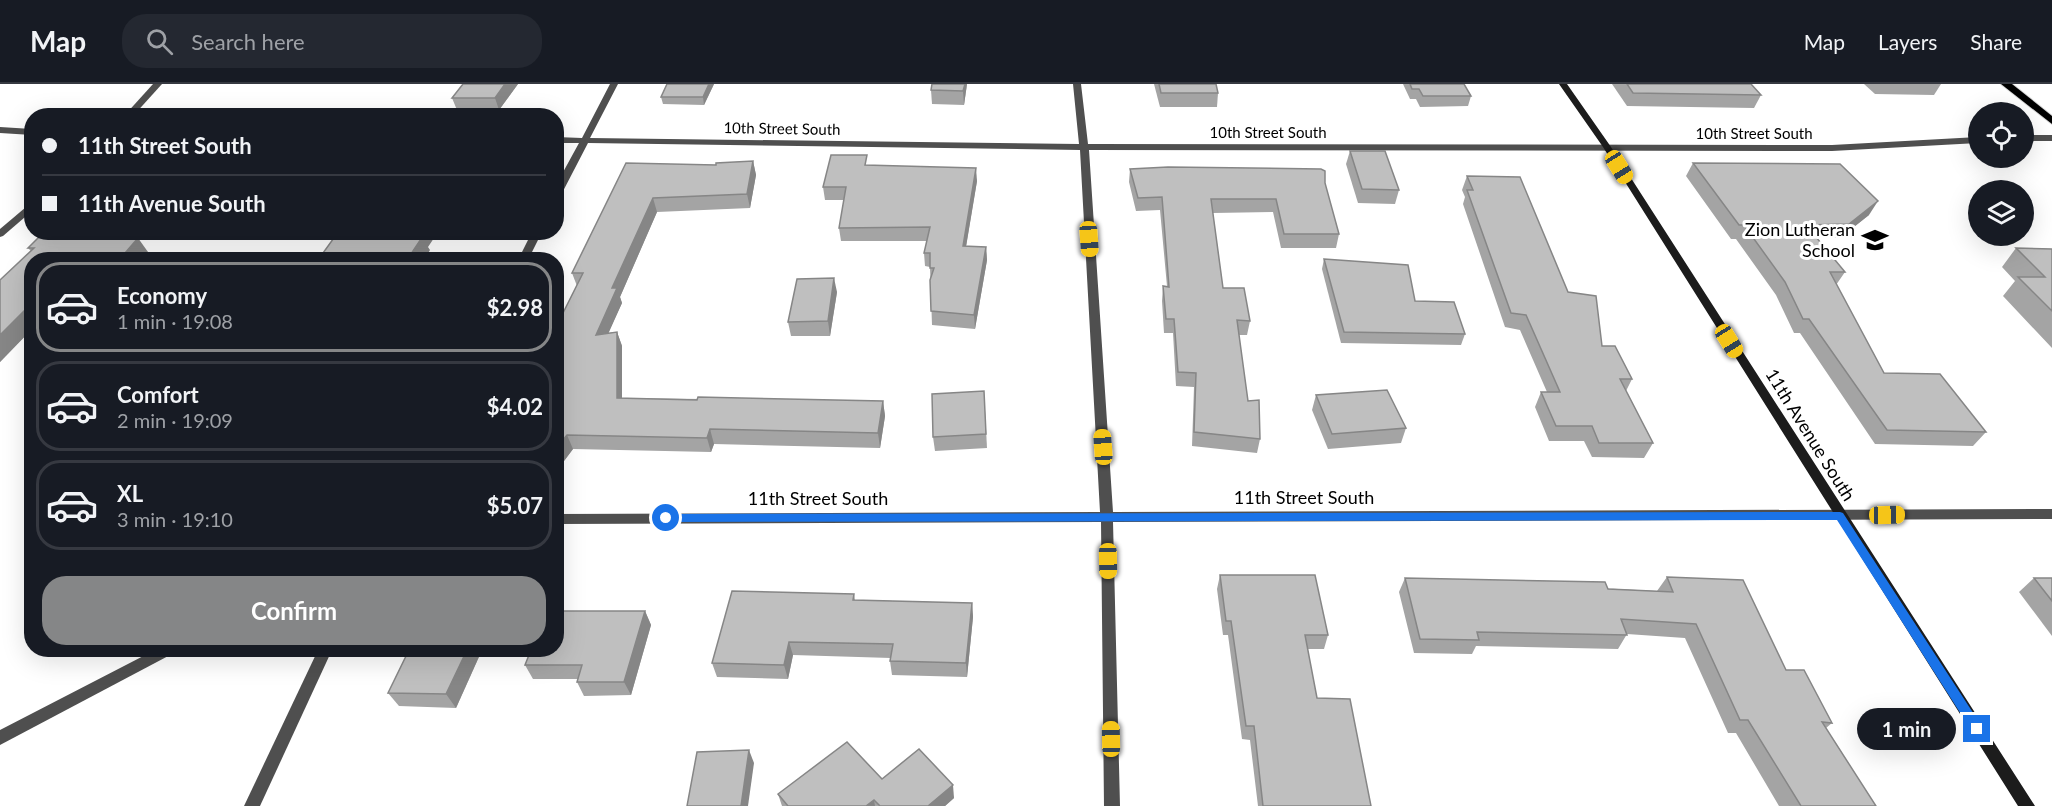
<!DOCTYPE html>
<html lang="en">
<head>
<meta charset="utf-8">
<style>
  :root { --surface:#171b24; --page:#242831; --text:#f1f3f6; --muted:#9ea1a6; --line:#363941; --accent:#858687 }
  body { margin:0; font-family:Lato,sans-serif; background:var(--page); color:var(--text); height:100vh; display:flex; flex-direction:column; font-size:22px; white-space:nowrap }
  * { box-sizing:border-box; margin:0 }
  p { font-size:20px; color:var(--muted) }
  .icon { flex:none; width:33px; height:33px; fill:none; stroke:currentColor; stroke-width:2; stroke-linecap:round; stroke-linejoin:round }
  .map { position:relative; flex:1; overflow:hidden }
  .details { position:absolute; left:24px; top:168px; width:540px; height:405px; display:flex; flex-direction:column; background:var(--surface); border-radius:24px; box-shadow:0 6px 24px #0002 }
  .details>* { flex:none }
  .top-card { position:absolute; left:24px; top:24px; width:540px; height:132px; border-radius:24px; box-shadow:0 6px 24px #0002; display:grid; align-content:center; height:132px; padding:0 18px; background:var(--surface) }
  .tools { position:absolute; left:1968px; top:18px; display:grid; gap:12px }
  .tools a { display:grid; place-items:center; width:66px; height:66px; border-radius:50%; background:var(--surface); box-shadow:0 6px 24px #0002; font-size:30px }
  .end { position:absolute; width:27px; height:27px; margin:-14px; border:8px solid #1a73e8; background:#fff; box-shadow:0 0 0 3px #fff }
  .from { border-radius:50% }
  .bubble { position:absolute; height:42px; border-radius:21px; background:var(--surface); box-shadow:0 6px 24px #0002; font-size:20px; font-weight:700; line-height:42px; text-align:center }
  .car { position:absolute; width:18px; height:36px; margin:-18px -9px; border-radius:8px; box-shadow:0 0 4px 2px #0007; background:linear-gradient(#f5c518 24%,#345 0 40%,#f5c518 0 76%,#345 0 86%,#f5c518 0) }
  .top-card b { display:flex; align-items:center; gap:21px; height:57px; font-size:22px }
  .top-card b+b { border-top:2px solid var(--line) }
  .top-card i { width:15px; height:15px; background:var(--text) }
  ul { padding:10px 0 0; list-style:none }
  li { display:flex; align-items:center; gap:18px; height:90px; margin:0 12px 9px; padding:0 6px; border:3px solid var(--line); border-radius:24px }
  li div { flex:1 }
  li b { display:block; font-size:22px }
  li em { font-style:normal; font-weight:700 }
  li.active { border-color:var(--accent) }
  li>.icon { width:54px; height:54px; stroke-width:1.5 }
  .primary-button { display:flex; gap:12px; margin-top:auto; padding:12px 18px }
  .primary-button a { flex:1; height:69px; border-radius:24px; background:var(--accent); color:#fff; font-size:24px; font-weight:700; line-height:69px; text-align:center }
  header { display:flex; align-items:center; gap:36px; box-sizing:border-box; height:84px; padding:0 30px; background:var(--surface); border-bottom:2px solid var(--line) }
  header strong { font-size:28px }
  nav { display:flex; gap:33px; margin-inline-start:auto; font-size:21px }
  .search { width:420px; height:54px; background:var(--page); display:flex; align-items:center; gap:15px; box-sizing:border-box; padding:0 21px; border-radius:24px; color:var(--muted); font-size:22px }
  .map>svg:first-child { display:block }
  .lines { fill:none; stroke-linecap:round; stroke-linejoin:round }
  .primary-casing { stroke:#dbdbdb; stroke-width:2 }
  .street { fill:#4f4f4f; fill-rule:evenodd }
  .secondary { fill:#1c1c1c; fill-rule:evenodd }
  .primary { fill:#000; fill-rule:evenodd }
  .wall { fill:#a4a4a4 }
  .shaded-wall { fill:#868686 }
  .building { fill:#bfbfbf; stroke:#868686; stroke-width:1.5 }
  .route { fill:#1a73e8 }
  .labels { text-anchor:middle; stroke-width:6; stroke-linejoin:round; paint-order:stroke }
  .far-street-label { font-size:15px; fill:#000; stroke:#fff }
  .poi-label { font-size:18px; fill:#000; stroke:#fff; text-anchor:end }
  .street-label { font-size:18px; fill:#000; stroke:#fff }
</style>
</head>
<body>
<header>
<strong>Map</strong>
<div class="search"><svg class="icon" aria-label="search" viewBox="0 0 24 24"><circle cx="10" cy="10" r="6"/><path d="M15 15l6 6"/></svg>Search here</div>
<nav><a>Map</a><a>Layers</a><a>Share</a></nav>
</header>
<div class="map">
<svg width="2052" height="722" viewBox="0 0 2052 722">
  <rect width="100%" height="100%" fill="#fff"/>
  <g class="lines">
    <g class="primary-casing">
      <polygon id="primary" points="2001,0 2012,0 2052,32 2052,40"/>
    </g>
    <g class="street">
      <polygon points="153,0 162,0 133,32 124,32"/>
      <polygon points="610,0 618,0 590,54 1079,60 1073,0 1081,0 1088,60 1832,61 1978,53 1978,59 1832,67 1089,66 1113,428 2052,425 2052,435 1113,438 1120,722 1104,722 1101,438 556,440 556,430 1100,428 1080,66 588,59 561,111 556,114 556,101 579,59 556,59 556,53 582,54"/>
      <polygon points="0,43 32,45 32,51 0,49"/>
      <rect x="2024" y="51" width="28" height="6"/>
      <polygon points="32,118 32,127 3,152 0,153 0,145"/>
      <polygon points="532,148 542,148 528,176 518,176"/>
      <polygon points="155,566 174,566 172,570 0,661 0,646"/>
      <polygon points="318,566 332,566 260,722 244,722"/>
    </g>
    <polygon class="secondary" points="1559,0 1567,0 1611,63 2035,722 2018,722 1603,63"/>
    <use href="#primary" class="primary"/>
  </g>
  <g class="wall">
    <polygon points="463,0 518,0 499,26 457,26 452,14"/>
    <polygon points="667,0 714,0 704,21 663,20 661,13"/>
    <polygon points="967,0 964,21 932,20 931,6"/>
    <polygon points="1154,0 1216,0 1218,9 1217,23 1160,23"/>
    <polygon points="1403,0 1464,0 1471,12 1468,22 1420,23 1416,15 1410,15"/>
    <polygon points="1612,0 1751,0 1761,11 1754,24 1627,22"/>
    <polygon points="1864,0 1941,0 1934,11 1875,10"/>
    <polygon points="1350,67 1399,106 1395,120 1358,119 1346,80"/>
    <polygon points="753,77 756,91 750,124 657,128 620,213 622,219 608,249 617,248 622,262 622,314 883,317 885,332 880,364 714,360 711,368 573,365 564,377 556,375 556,243 577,202 572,189 626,79 716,81"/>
    <polygon points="1693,79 1869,131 1840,154 1817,154 1845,188 1836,201 1884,289 1986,348 1973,362 1875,360 1800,249 1794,249 1776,211 1736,155 1731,155 1686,92"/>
    <polygon points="868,81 977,97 966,162 986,163 987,176 975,245 932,241 930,183 925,182 924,169 927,157 841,157 839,144 844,116 825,116 823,103"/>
    <polygon points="1130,85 1325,99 1339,150 1336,164 1281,164 1273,128 1213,129 1223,204 1250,237 1247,251 1239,251 1248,317 1260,355 1257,369 1192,362 1194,303 1176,302 1173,249 1164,249 1162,217 1163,202 1167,202 1160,126 1136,127 1129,98"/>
    <polygon points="1467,92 1568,208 1602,262 1632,295 1626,307 1653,359 1644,374 1592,373 1584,357 1549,357 1535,323 1541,308 1547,308 1520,246 1505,243 1463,120 1465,113 1462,106"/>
    <polygon points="110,155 148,168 32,176 32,245 0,278 0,196 31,167 28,164"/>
    <polygon points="2016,164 2052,165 2052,264 2003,212 2015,197 2002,183"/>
    <polygon points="1324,175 1415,217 1465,250 1461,261 1341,259 1322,185"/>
    <polygon points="837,208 830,252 791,252 788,238"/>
    <polygon points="984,307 987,364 935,367 933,353"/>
    <polygon points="1316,311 1406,344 1401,359 1328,365 1312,326"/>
    <polygon points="1220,491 1328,551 1324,565 1307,565 1317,614 1371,722 1258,722 1250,656 1242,655 1228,551 1223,551 1217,505"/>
    <polygon points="1667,493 1786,586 1832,639 1826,644 1876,722 1779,722 1736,649 1728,649 1685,554 1627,550 1618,565 1476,562 1472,570 1414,569 1399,508 1405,494 1657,507"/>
    <polygon points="2034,494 2052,494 2052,552 2019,508"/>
    <polygon points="854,510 855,516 972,519 973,533 967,593 892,591 890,577 891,574 793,571 788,595 717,593 712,579"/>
    <polygon points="645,527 651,541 631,611 584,612 577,598 578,595 533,595 525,581"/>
    <polygon points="482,566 456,624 399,622 388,609"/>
    <polygon points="882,695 954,714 945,722 782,722 778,710"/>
  </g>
  <g class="shaded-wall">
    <polygon points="505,0 518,0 499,26 495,14"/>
    <polygon points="709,0 714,0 704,21 703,13"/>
    <polygon points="965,0 967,0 964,21 963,7"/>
    <polygon points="753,77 756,91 750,124 747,110"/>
    <polygon points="976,84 977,97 964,175 963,162"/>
    <polygon points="653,114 657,128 620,213 622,219 601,266 596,251 612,204"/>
    <polygon points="1878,117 1869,131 1840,154 1849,140"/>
    <polygon points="92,148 116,148 95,169 85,155"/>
    <polygon points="422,148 438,148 428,163 430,166 424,176 407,176"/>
    <polygon points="138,154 148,168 142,176 119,176"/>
    <polygon points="986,163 987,176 975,245 974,231"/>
    <polygon points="834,194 837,208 830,252 828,237"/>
    <polygon points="27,224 32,229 32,245 0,278 0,251"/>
    <polygon points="617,248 622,262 622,328 617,314"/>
    <polygon points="883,317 885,332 880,364 878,349"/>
    <polygon points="710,345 714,360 711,368 707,354"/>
    <polygon points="567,351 573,365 564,377 558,362"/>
    <polygon points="972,519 973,533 967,593 966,579"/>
    <polygon points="645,527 651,541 631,611 624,598"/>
    <polygon points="789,558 793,571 788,595 784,581"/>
    <polygon points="467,566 482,566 456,624 446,610"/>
    <polygon points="749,666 754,679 748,722 741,722"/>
    <polygon points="953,701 954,714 945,722 928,722"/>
    <polygon points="874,716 875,722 866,722"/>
  </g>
  <g class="building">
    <polygon points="463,0 505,0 495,14 452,14"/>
    <polygon points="667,0 709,0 703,13 661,13"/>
    <polygon points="932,0 965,0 963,7 931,6"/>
    <polygon points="1159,0 1216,0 1218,9 1161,9"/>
    <polygon points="1410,0 1464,0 1471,12 1423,12 1419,5 1412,5"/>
    <polygon points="1627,0 1751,0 1761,11 1633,9"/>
    <polygon points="1350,67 1385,67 1399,106 1362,105"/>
    <polygon points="831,71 867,71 865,81 976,84 963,162 986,163 974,231 931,227 930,196 934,184 930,184 930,169 924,169 930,143 839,144 846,103 823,103"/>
    <polygon points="753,77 747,110 653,114 612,204 617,204 596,251 617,248 617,314 697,316 698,313 883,317 878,349 710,345 707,354 567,351 558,362 556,362 556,243 583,189 572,189 626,79 716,81 716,79"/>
    <polygon points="1693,79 1840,80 1878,117 1849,140 1806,141 1845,188 1830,188 1884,289 1940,290 1986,348 1887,346 1809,235 1803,235 1785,198 1744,141 1739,141"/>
    <polygon points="1168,83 1321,85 1325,87 1325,99 1339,150 1284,150 1276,115 1211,115 1223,204 1244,204 1250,237 1237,236 1248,317 1259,316 1260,355 1194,348 1196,289 1178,288 1174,235 1166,235 1163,202 1169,203 1162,113 1138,114 1130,85"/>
    <polygon points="1467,92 1520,93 1568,208 1596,212 1602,262 1615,262 1632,295 1620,295 1653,359 1599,359 1592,342 1556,342 1541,308 1560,308 1526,231 1511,229 1467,106 1473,106"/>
    <polygon points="44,148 92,148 85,155 138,154 119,176 32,176 32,224 27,224 0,251 0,196 34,164 28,164"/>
    <polygon points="377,148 422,148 419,152 423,152 407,176 318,176 336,151 377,150"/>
    <polygon points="2016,164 2052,165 2052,227 2018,193 2045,193"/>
    <polygon points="1324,175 1408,181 1415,217 1454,218 1465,250 1344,248"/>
    <polygon points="834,194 828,237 788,238 797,195"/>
    <polygon points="1387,306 1406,344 1332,350 1316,311"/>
    <polygon points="984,307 986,350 933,353 932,310"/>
    <polygon points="1220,491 1315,491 1328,551 1305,551 1317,614 1350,615 1371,722 1263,722 1254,642 1246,642 1231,537 1226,537"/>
    <polygon points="1667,493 1743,496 1786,586 1804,586 1832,639 1822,638 1876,722 1801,722 1748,636 1740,636 1696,540 1621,535 1627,551 1477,548 1479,556 1420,555 1405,494 1605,498 1608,505 1673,508"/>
    <polygon points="2034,494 2052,494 2052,517"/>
    <polygon points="732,507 854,510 853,516 972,519 966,579 890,577 893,560 789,558 784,581 712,579"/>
    <polygon points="556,527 645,527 624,598 577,598 582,581 525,581 531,566 556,566"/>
    <polygon points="409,566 467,566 446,610 388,609"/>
    <polygon points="847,658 882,695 919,665 953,701 928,722 880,722 874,716 866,722 788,722 778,710"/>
    <polygon points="749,666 741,722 687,722 697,668"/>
  </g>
  <polygon class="route" points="1840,428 1843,429 1981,641 1981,649 1973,649 1837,436 666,438 661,434 666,430"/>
  <defs>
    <g id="school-bare" transform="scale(2.07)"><path d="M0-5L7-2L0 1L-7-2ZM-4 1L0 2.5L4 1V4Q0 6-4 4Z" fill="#000" stroke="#fff" stroke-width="2.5" paint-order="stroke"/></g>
  </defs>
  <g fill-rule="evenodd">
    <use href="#school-bare" x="1875" y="156"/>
  </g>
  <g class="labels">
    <g class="far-street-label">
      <text transform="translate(782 45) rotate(1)" y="5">10th Street South</text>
      <text x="1268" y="54">10th Street South</text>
      <text x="1754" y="55">10th Street South</text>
    </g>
    <g class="poi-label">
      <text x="1855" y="152">Zion Lutheran<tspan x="1855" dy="21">School</tspan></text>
    </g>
    <g class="street-label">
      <text transform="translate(1810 351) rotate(58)" y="6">11th Avenue South</text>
      <text x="1304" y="420">11th Street South</text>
      <text x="818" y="421">11th Street South</text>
    </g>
  </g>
</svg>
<div class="tools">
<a><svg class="icon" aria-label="locate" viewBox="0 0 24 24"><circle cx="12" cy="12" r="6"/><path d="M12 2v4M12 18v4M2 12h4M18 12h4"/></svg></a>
<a><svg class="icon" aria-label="layers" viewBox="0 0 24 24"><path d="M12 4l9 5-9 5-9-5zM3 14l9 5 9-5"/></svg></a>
</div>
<i class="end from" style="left:666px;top:434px"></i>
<i class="end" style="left:1977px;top:645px"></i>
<div class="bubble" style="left:1857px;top:624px;width:99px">1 min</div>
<i class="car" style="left:1619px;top:83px;rotate:148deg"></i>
<i class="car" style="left:1089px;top:155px;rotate:176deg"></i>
<i class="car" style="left:1729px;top:257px;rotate:148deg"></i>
<i class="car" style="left:1103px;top:363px;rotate:356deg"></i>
<i class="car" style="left:1887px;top:431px;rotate:89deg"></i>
<i class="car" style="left:1108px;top:477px;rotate:179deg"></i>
<i class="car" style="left:1111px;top:655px;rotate:359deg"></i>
<div class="top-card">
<b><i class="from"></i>11th Street South</b>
<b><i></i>11th Avenue South</b>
</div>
<section class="details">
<ul>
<li class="active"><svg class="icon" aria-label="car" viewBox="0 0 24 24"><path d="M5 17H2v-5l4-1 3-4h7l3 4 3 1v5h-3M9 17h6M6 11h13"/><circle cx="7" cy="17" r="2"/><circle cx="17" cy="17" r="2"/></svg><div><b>Economy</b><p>1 min · 19:08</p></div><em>$2.98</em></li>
<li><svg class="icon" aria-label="car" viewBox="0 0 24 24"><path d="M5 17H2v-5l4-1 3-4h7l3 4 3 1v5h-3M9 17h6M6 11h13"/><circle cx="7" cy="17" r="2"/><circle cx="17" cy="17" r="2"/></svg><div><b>Comfort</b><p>2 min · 19:09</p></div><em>$4.02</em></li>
<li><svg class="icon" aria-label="car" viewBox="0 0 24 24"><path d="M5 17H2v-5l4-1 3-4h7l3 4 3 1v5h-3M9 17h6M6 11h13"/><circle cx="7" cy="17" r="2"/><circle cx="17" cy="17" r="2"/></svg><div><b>XL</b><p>3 min · 19:10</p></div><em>$5.07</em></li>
</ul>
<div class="primary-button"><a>Confirm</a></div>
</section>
</div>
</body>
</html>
